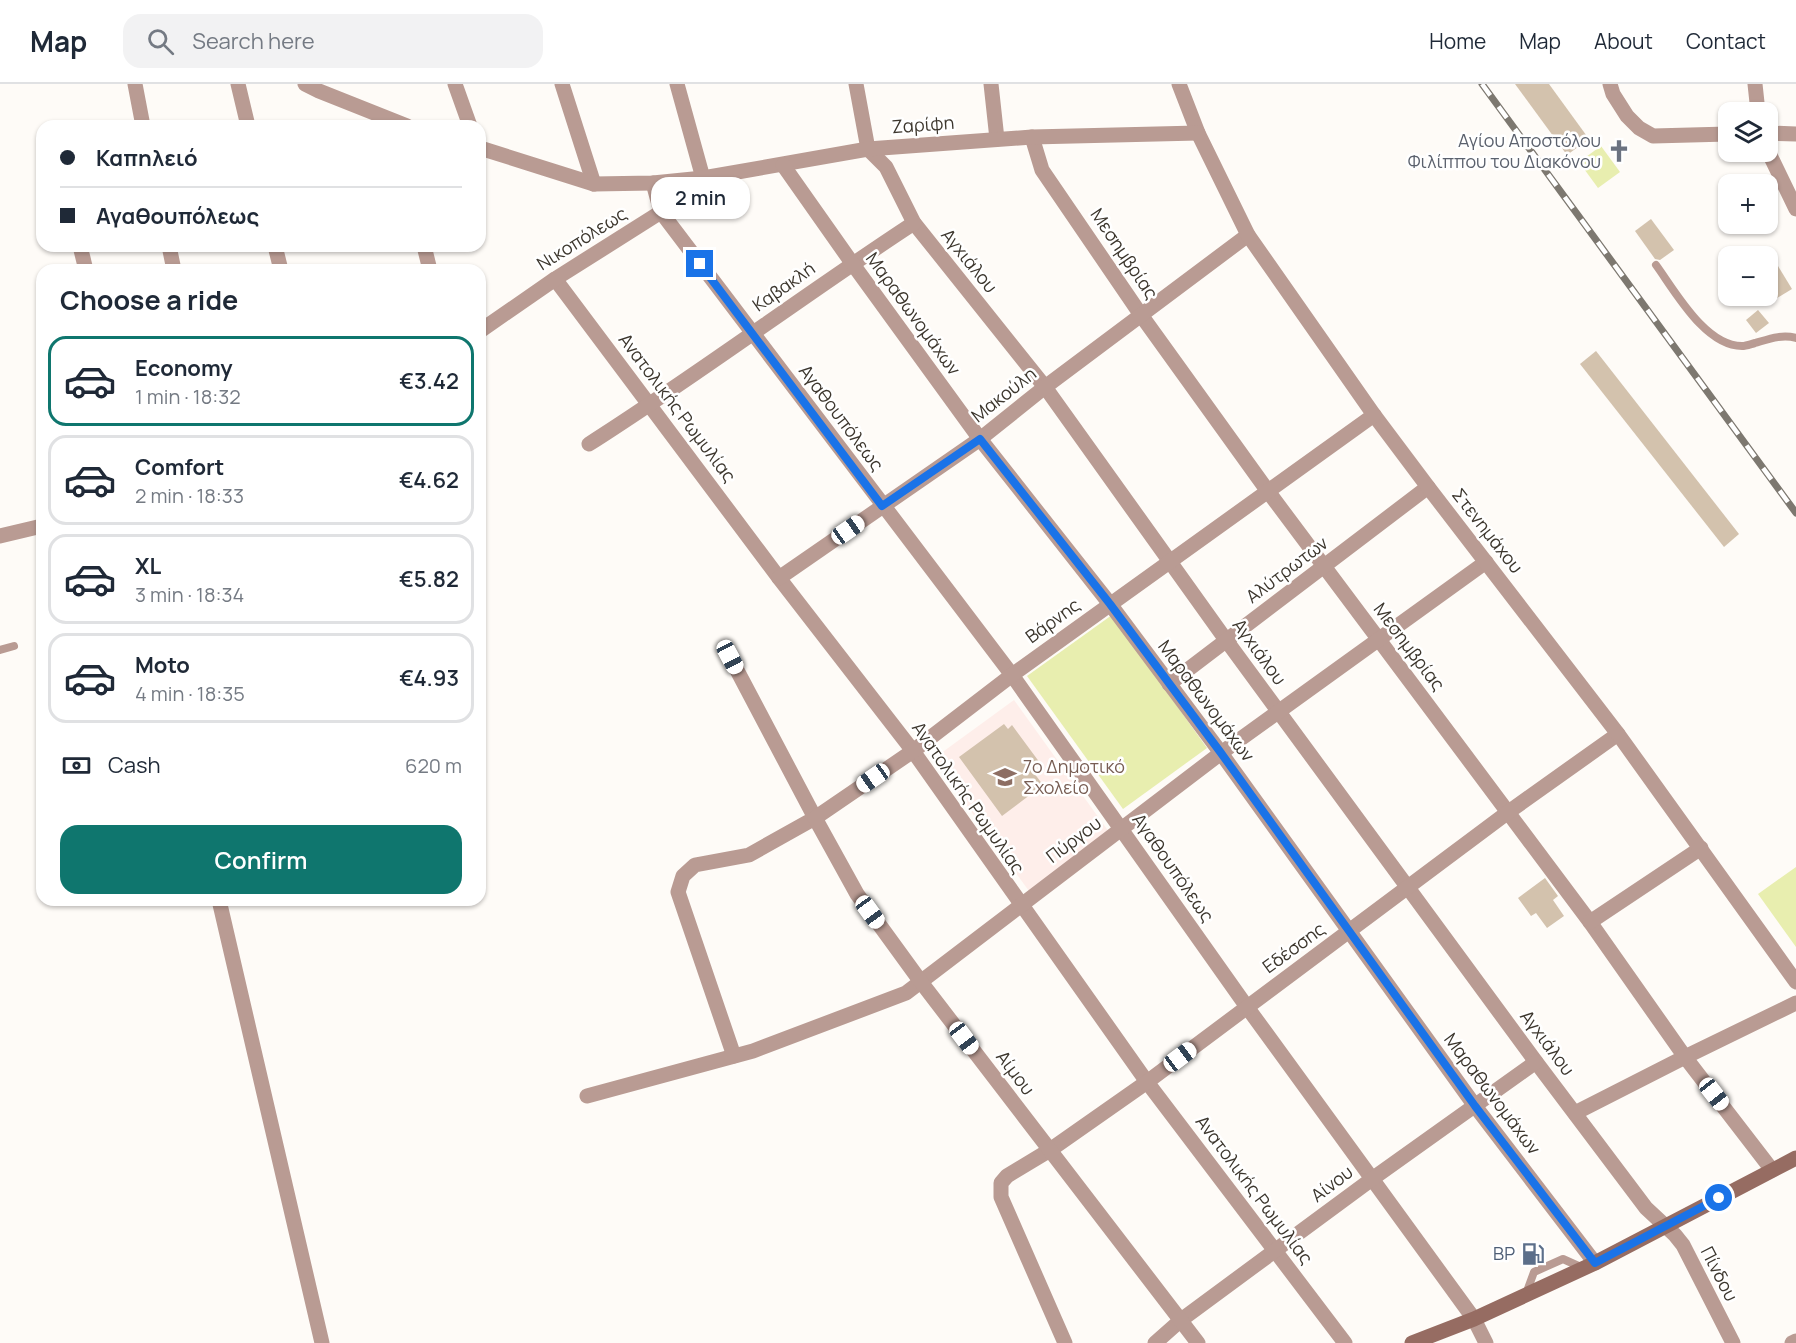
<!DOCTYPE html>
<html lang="en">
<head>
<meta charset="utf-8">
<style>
  :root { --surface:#fff; --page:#f2f2f3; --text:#1f2937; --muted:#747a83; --line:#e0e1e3; --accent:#0f766e }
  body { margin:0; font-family:Manrope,sans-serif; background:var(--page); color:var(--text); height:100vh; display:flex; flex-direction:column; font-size:22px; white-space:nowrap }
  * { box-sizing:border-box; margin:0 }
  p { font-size:20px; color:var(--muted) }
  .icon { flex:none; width:33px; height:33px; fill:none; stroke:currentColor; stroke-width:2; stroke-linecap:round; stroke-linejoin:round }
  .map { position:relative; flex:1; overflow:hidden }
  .panel { position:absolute; left:36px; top:180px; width:450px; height:642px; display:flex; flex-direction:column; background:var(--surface); border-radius:18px; box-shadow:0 2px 4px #0004 }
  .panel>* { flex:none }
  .guide { position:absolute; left:36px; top:36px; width:450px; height:132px; border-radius:18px; box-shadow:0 2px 4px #0004; display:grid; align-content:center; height:132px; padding:0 24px; background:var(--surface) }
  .buttons { position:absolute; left:1718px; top:18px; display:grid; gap:12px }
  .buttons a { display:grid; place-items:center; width:60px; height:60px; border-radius:12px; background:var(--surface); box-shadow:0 2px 4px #0004; font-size:30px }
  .end { position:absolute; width:27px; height:27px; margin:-14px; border:8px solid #1a73e8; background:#fff; box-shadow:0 0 0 3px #fff }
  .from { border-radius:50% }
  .bubble { position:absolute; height:42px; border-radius:18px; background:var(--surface); box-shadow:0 2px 4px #0004; font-size:20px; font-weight:600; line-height:42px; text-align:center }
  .car { position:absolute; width:18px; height:36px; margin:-18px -9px; border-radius:8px; box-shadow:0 0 4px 2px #0007; background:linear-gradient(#fff 24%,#345 0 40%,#fff 0 76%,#345 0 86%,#fff 0) }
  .guide b { display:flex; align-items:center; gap:21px; height:57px; font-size:22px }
  .guide b+b { border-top:2px solid var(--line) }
  .guide i { width:15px; height:15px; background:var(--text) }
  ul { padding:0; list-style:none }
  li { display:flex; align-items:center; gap:18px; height:90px; margin:0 12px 9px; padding:0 12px; border:3px solid var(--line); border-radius:18px }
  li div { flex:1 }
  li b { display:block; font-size:22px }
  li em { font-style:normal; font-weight:600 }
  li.current { border-color:var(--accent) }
  li>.icon { width:54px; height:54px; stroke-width:1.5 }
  h2 { padding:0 24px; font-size:27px; line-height:72px }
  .pay { display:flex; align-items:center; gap:15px; height:66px; padding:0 24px; font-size:22px }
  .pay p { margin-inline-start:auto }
  .button { display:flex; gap:12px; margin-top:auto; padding:12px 24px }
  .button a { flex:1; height:69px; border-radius:18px; background:var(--accent); color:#fff; font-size:24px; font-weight:600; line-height:69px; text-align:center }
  header { display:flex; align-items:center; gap:36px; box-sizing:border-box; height:84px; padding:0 30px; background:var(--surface); border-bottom:2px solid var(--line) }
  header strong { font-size:28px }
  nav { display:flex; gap:33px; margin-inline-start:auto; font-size:21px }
  .search { width:420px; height:54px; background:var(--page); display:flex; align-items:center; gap:15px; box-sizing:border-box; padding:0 21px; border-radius:18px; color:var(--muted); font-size:22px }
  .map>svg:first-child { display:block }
  .education { fill:#feeeea }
  .green { fill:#e8eeaf }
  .building { fill:#d3c2ad }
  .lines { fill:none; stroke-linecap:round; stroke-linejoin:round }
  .service { stroke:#b99b93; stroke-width:8 }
  .minor { stroke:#b99b93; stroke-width:15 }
  .tertiary { stroke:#b99b93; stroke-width:15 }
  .secondary { stroke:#966c62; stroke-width:15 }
  .rail-casing { stroke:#7d7870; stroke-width:7 }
  .rail { stroke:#fff; stroke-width:4.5; stroke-dasharray:14; stroke-linecap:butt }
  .route { stroke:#1a73e8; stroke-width:8 }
  .labels { text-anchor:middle; stroke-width:5; stroke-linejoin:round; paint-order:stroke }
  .street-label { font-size:18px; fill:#3c362d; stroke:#fff }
  .worship-label { font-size:18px; fill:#5b616d; stroke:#fff; text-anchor:end }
  .education-label { font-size:18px; fill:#785e54; stroke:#fff; text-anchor:start }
  .service-label { font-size:18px; fill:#4e5e75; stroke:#fff; text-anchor:end }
</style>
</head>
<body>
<header>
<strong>Map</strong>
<div class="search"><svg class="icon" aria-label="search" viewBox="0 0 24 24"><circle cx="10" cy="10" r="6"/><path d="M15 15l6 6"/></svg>Search here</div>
<nav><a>Home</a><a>Map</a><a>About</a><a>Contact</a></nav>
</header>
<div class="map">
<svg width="1796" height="1259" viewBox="0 0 1796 1259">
  <rect width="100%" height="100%" fill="#fefbf7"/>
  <polygon class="education" points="1014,616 1109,748 1029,807 933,675"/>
  <g class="green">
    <polygon points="1601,62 1620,88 1598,104 1579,78"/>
    <polygon points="1112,531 1207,664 1123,725 1027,592"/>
    <polygon points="1796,783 1796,863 1758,810"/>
  </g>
  <g class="building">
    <polygon points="1515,0 1549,0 1589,55 1567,71"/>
    <polygon points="1651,135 1674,166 1660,176 1655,175 1635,147"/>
    <polygon points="1767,164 1792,205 1767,220"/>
    <polygon points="1758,226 1769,239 1756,249 1746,236"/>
    <polygon points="1596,267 1739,450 1724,463 1580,280"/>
    <polygon points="1004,640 1008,645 1012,641 1040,679 1031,685 1043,701 1002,732 959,673"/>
    <polygon points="1545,794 1558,812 1553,816 1564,832 1547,844 1536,829 1531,832 1518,814"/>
  </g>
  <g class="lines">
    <g class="service">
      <path d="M 1656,181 C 1675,207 1705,262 1742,262 C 1746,262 1751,260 1755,259 C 1769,255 1782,250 1796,254"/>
      <polyline points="0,566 14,562"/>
      <polyline points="1526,1210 1534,1188 1563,1175 1583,1184"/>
    </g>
    <g class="minor">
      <polyline points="135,0 143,42"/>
      <polyline points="238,0 248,42"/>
      <polyline points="455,0 470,42"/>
      <polyline points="562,0 594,100"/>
      <polyline points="856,0 868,65 886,83 914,139 1045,303 1226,556 1536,978 1646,1124 1675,1151 1683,1161 1733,1259"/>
      <polyline points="991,0 997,55"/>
      <polyline points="1610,0 1613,10 1627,32 1639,44 1653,52 1728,50"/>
      <polyline points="1755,0 1758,28"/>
      <polyline points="1767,49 1796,50"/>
      <polyline points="1032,53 1042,86 1141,231 1267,406 1590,838 1685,973 1772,1086"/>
      <polyline points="1767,65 1796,125"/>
      <polyline points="653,99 661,128 1012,591 1247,923 1474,1235"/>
      <polyline points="80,162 86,186"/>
      <polyline points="169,162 174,186"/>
      <polyline points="275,162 281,186"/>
      <polyline points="424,162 430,186"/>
      <polyline points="555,195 779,494 913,667 1147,998 1345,1259"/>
      <polyline points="480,247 555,195 661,128 703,94"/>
      <path d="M 589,360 C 699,290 804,211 914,139"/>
      <polyline points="0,452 42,442"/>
      <polyline points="779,494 980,355 1045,303 1248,151"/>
      <polyline points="730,573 815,734 749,771 695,781 683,792 678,808 734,972"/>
      <polyline points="1169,600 1428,403"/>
      <polyline points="219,816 322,1259"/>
      <polyline points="1590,838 1701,764"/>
      <polyline points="587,1012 753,967 906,909 1221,669 1486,478"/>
      <polyline points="1575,1029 1685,973 1796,919"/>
      <polyline points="1065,1259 1001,1113 1001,1099 1007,1092 1050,1066 1147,998 1507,729 1618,650"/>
      <polyline points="1792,1259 1796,1257"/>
    </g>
    <g class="tertiary">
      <polyline points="305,0 319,7 407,42"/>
      <polyline points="677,0 703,94"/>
      <polyline points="1179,0 1198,49 1248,151 1374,331 1428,403 1618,650 1796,898"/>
      <polyline points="480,64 594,100 653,99 703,94 868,65 1032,53 1198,49"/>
      <polyline points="783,81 852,179 980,355 1110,520 1221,669 1475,1022 1595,1179"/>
      <polyline points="1474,1235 1486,1259"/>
      <polyline points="1155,1259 1181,1236 1372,1095 1536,978"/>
      <polyline points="1198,1259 921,898 857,810 815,734 913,667 1012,591 1374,331"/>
    </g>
    <polyline class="secondary" points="1412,1259 1474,1235 1595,1179 1796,1074"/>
    <g class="rail-casing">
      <polyline id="rail" points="1482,0 1796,429"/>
    </g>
    <use href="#rail" class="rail"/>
  </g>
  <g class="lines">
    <polyline class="route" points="700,180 882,422 980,355 1110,520 1221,669 1475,1022 1595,1179 1719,1114"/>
  </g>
  <defs>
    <g id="church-bare" transform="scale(1.8)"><path d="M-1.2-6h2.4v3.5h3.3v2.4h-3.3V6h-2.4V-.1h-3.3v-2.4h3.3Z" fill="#6b7280" stroke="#fff" stroke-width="2.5" paint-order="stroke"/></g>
    <g id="school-bare" transform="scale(1.8)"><path d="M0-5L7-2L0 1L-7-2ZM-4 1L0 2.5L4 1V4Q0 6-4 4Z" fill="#8d6e63" stroke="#fff" stroke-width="2.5" paint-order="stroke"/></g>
    <g id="fuel-bare" transform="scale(1.8)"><path d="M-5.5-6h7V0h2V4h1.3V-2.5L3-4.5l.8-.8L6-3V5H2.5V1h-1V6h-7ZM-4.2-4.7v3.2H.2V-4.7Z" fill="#5c6f8a" stroke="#fff" stroke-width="2.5" paint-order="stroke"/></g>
  </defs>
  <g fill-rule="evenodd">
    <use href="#church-bare" x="1619" y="67"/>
    <use href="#school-bare" x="1005" y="693"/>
    <use href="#fuel-bare" x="1533" y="1170"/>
  </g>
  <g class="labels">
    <g class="street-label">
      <text transform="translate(923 41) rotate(-4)" y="6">Ζαρίφη</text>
      <text transform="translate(582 155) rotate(-32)" y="6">Νικοπόλεως</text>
      <text transform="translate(1124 170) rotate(56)" y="6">Μεσημβρίας</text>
      <text transform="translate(969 177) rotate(51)" y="6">Αγχιάλου</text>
      <text transform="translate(784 203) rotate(-35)" y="6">Καβακλή</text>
      <text transform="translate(913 230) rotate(54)" y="6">Μαραθωνομάχων</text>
      <text transform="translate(1004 311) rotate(-38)" y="6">Μακούλη</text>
      <text transform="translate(677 324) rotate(53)" y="6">Ανατολικής Ρωμυλίας</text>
      <text transform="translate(841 334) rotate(53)" y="6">Αγαθουπόλεως</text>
      <text transform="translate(1487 447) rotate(52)" y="6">Στενημάχου</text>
      <text transform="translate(1287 486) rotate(-37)" y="6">Αλύτρωτων</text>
      <text transform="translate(1053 537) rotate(-36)" y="6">Βάρνης</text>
      <text transform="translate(1409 563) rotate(53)" y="6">Μεσημβρίας</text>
      <text transform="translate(1259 568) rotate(54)" y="6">Αγχιάλου</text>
      <text transform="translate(1206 617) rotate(53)" y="6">Μαραθωνομάχων</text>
      <text transform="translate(968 714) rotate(55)" y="6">Ανατολικής Ρωμυλίας</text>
      <text transform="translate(1074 756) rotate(-37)" y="6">Πύργου</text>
      <text transform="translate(1173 784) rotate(55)" y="6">Αγαθουπόλεως</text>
      <text transform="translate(1294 864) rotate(-36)" y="6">Εδέσσης</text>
      <text transform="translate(1547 959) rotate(53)" y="6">Αγχιάλου</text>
      <text transform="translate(1015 989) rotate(53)" y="6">Αίμου</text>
      <text transform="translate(1492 1010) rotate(53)" y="6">Μαραθωνομάχων</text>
      <text transform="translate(1332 1100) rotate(-37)" y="6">Αίνου</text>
      <text transform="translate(1254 1106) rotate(53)" y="6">Ανατολικής Ρωμυλίας</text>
      <text transform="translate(1719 1190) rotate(63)" y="6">Πίνδου</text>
    </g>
    <g class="worship-label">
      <text x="1601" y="63">Αγίου Αποστόλου<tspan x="1601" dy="21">Φιλίππου του Διακόνου</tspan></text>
    </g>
    <g class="education-label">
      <text x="1023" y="689">7ο Δημοτικό<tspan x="1023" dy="21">Σχολείο</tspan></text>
    </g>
    <g class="service-label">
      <text x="1515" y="1176">BP</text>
    </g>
  </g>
</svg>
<div class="buttons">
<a><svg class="icon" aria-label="layers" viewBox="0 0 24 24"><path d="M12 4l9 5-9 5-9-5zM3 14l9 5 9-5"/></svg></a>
<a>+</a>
<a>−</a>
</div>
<i class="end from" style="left:1719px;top:1114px"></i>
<i class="end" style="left:700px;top:180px"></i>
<div class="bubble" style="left:651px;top:93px;width:99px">2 min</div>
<i class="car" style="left:848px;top:446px;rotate:55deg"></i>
<i class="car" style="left:730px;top:573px;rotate:152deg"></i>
<i class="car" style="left:873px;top:694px;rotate:235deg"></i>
<i class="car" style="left:870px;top:828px;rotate:144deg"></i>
<i class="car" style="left:964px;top:954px;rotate:143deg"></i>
<i class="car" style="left:1180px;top:973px;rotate:53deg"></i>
<i class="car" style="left:1714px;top:1010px;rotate:142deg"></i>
<div class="guide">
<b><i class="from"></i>Καπηλειό</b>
<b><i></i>Αγαθουπόλεως</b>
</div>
<section class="panel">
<h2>Choose a ride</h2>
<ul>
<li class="current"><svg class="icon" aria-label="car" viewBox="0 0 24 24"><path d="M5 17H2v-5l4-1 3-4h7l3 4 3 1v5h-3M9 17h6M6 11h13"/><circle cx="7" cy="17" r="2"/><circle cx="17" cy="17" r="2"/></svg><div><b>Economy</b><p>1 min · 18:32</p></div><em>€3.42</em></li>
<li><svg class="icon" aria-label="car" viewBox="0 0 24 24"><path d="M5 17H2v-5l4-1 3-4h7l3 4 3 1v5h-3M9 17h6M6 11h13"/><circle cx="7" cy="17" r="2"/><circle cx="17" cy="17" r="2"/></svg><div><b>Comfort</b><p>2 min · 18:33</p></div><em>€4.62</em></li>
<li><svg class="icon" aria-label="car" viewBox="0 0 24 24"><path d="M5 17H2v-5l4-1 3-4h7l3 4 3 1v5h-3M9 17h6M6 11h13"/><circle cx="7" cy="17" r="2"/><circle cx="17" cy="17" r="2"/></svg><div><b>XL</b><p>3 min · 18:34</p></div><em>€5.82</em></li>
<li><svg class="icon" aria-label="car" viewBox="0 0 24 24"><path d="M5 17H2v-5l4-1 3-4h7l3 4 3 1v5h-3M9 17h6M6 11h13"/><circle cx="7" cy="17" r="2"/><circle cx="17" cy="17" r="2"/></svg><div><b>Moto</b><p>4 min · 18:35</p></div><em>€4.93</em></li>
</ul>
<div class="pay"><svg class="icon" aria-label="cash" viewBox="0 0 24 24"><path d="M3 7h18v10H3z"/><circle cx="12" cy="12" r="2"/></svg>Cash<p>620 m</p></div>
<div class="button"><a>Confirm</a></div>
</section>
</div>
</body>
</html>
